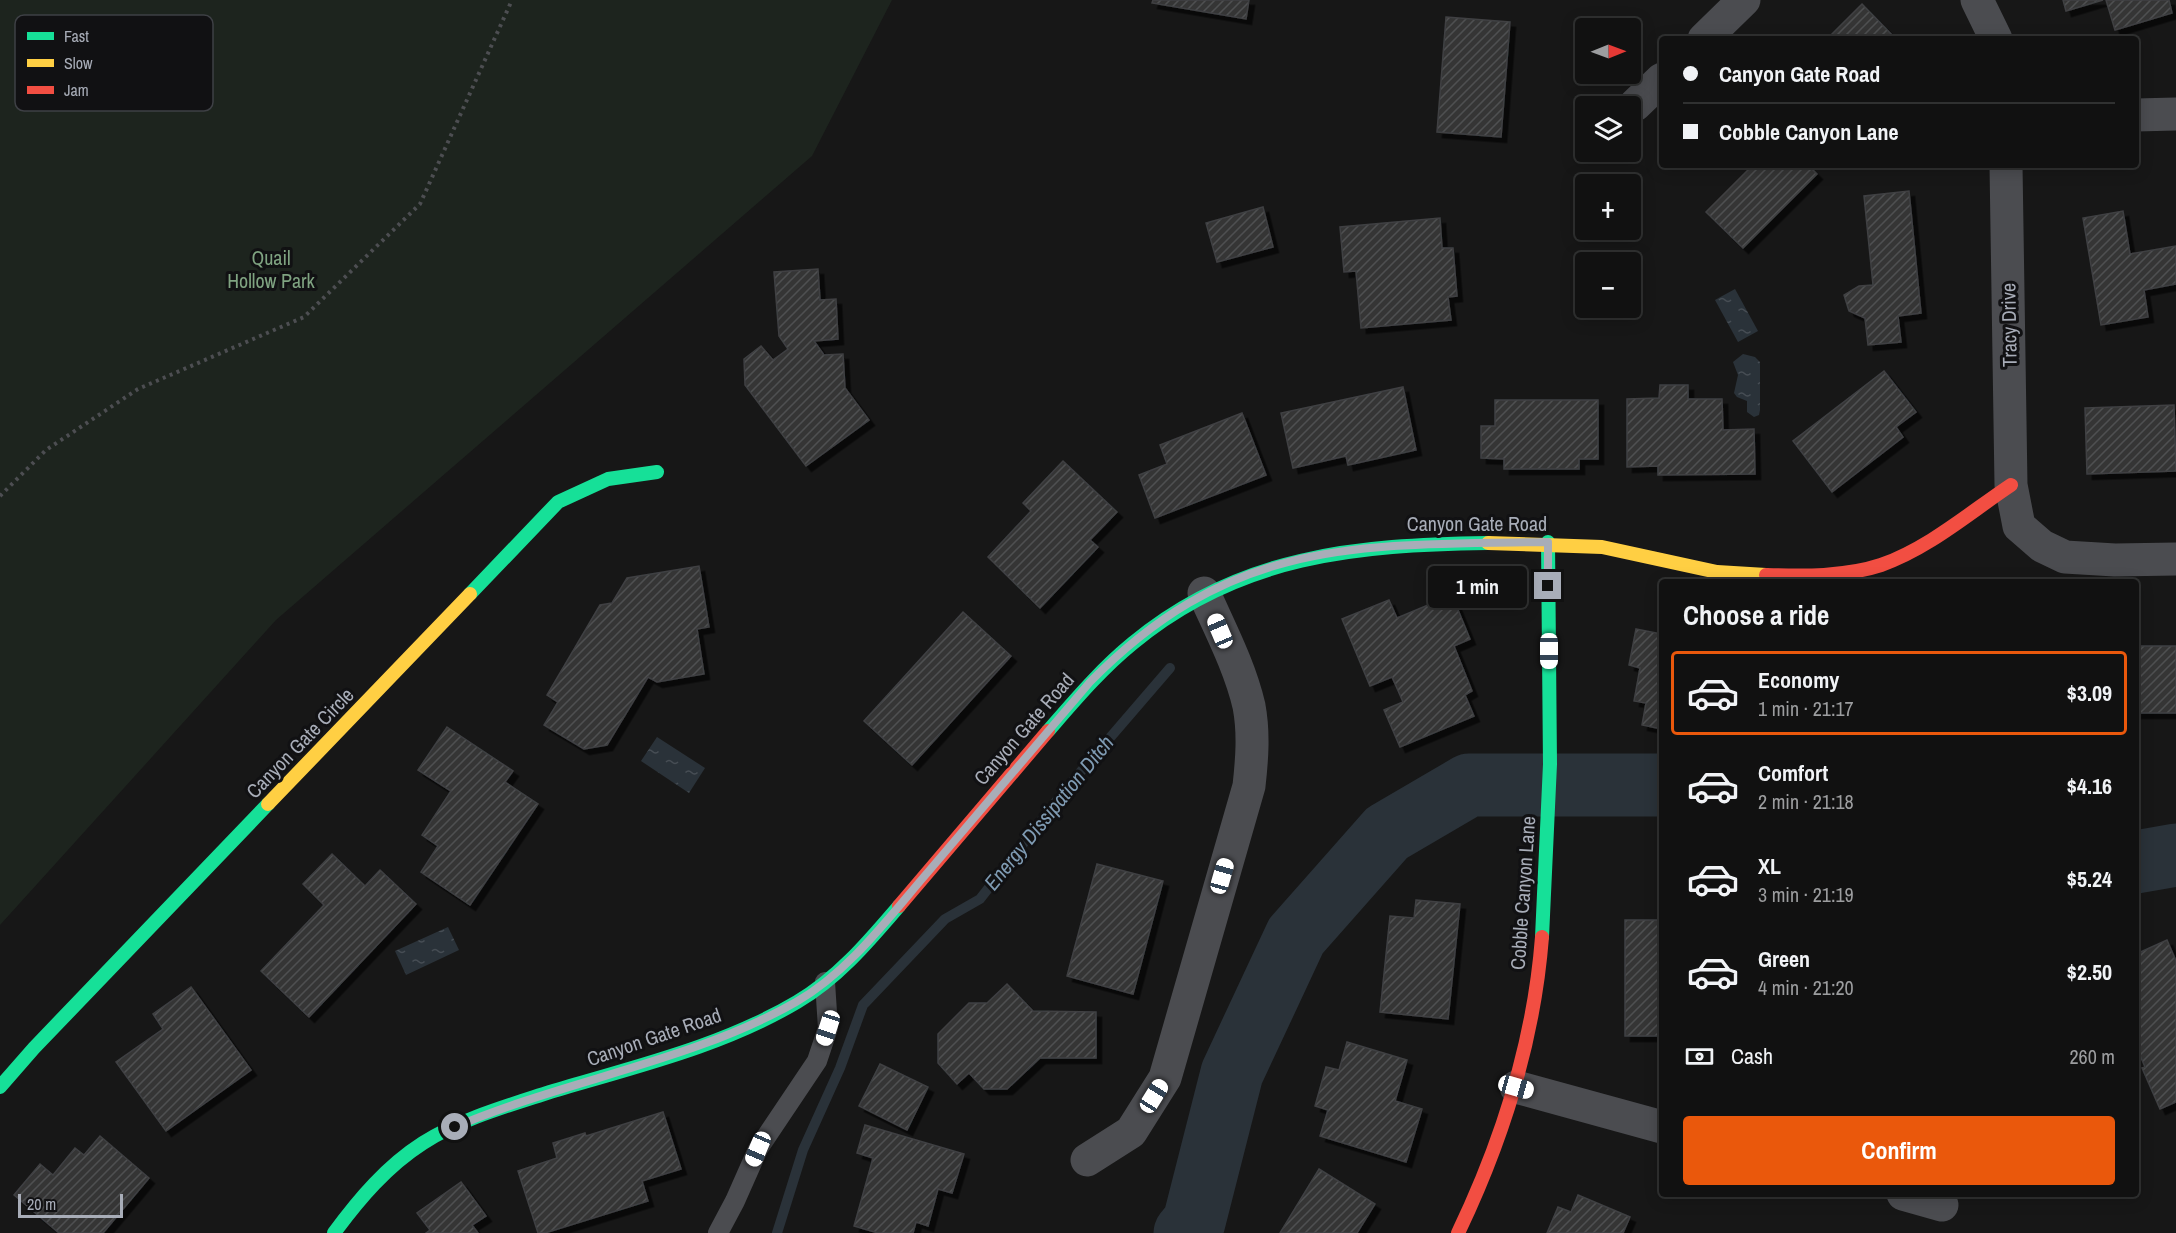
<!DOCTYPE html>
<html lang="en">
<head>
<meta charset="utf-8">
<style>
  :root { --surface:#111; --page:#1e1f1f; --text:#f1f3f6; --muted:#9c9d9f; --line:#303131; --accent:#ea580c }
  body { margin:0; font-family:"Archivo Narrow",sans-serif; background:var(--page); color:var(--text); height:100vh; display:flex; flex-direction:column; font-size:22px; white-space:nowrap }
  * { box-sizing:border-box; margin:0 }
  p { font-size:20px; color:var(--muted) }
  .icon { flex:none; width:33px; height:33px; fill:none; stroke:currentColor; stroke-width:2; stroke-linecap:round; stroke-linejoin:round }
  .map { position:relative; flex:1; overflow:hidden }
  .drawer { position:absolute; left:1659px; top:579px; width:480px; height:618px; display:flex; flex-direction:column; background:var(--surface); border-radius:6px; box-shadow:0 3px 15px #0003,0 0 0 2px var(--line) }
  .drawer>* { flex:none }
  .guide { position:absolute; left:1659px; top:36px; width:480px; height:132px; border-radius:6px; box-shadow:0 3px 15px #0003,0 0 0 2px var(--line); display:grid; align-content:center; height:132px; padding:0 24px; background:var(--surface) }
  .needle { width:39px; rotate:89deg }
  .tools { position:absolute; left:1575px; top:18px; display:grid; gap:12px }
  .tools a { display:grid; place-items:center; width:66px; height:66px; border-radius:6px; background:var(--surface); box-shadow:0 3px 15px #0003,0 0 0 2px var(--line); font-size:30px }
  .scale { position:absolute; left:18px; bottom:15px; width:105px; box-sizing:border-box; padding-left:6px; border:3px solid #a8adb8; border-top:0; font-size:16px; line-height:21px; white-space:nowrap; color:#a8adb8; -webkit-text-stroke:4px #111113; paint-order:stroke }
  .end { position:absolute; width:27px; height:27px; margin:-14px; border:8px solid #a8adb8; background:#111; box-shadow:0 0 0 3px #111 }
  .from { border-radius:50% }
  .bubble { position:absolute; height:42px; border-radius:6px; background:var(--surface); box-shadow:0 3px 15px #0003,0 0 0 2px var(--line); font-size:20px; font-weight:800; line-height:42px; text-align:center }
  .car { position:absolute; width:18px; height:36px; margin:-18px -9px; border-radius:8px; box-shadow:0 0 4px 2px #0007; background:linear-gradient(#fff 24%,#345 0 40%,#fff 0 76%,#345 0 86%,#fff 0) }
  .guide b { display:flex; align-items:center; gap:21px; height:57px; font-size:22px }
  .guide b+b { border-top:2px solid var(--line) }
  .guide i { width:15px; height:15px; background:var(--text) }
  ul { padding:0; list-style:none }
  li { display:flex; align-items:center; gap:18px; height:84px; margin:0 12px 9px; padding:0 12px; border:3px solid transparent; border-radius:6px }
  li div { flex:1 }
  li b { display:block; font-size:22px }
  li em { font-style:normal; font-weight:800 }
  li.selected { border-color:var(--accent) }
  li>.icon { width:54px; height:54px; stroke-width:1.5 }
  h2 { padding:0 24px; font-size:27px; line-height:72px }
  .pay { display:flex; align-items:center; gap:15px; height:66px; padding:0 24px; font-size:22px }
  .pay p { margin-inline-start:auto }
  .button { display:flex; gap:12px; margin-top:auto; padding:12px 24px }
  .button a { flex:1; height:69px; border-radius:6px; background:var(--accent); color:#fff; font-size:24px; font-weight:800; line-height:69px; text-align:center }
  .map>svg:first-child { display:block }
  .green { fill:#1d241e }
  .water { fill:url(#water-ripples) }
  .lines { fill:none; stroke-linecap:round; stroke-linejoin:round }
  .stream { stroke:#2a3239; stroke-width:10 }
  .river { stroke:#2a3239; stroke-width:63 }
  .building { fill:url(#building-hatch); stroke:#3f4043; stroke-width:1.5; filter:url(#shadow) }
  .path { stroke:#4d4e52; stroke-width:4; stroke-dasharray:3 4.5; stroke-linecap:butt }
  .lane { stroke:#4b4c50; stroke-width:20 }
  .street { stroke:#4b4c50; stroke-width:33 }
  .fast { stroke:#16e098; stroke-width:14 }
  .slow { stroke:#ffcf43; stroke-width:14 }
  .jam { stroke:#f24e42; stroke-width:14 }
  .route { stroke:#a8adb8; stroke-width:8 }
  .labels { text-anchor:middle; stroke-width:6; stroke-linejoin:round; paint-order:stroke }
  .park-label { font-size:20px; fill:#7fa381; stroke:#111113 }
  .street-label { font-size:20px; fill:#a8adb8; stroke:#111113 }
  .water-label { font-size:21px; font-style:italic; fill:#7f9bb3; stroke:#111113 }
  .key { fill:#111113; stroke:#3e4045; stroke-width:1.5 }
  .key-label { font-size:16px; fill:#a8adb8 }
</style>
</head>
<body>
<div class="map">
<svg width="2176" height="1233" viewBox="0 0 2176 1233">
  <defs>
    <pattern id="water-ripples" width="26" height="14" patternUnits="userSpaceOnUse" patternTransform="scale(1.5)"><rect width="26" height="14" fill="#2a3239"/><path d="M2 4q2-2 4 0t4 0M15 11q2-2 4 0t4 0" fill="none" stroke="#464d54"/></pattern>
    <pattern id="building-hatch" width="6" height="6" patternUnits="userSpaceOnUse" patternTransform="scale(1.5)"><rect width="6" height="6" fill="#353536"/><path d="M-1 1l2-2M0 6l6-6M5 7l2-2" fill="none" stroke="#4f5051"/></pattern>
    <filter id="shadow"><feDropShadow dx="5.5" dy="5.5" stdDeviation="0" flood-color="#0009"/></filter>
  </defs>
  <rect width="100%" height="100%" fill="#171717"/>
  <polygon class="green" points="0,0 892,0 812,156 276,620 0,925"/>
  <g class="water">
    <polygon points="1735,289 1758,331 1738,342 1715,300"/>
    <polygon points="1743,354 1755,357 1760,362 1760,410 1759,415 1754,417 1747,412 1747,401 1737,397 1734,393 1738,375 1733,362"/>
    <polygon points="657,737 705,768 689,793 641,761"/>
    <polygon points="448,927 459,950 406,975 395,951"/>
  </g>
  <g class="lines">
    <polyline class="stream" points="777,1233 803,1150 840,1068 863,1005 945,919 980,899 1065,790 1170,668"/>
    <g class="river">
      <polyline points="2136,862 2176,855"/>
      <polyline points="1185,1233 1194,1222 1232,1073 1296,936 1387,833 1469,785 1662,785"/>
    </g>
  </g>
  <g class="building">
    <polygon points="1153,0 1249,0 1246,19 1152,3"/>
    <polygon points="2063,0 2103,0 2066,11"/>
    <polygon points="2106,0 2169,0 2172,13 2115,30"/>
    <polygon points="1862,4 1896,39 1827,39"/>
    <polygon points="1446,17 1510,22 1501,137 1437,132"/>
    <polygon points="1753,165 1808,165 1817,174 1743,248 1706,212"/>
    <polygon points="1909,191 1921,313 1898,316 1901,342 1868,345 1865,318 1849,311 1844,295 1859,286 1873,285 1864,196"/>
    <polygon points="1263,207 1273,247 1217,262 1206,223"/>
    <polygon points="2123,211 2130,254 2176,246 2176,284 2144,290 2148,317 2101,325 2083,218"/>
    <polygon points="1440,218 1442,248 1453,248 1457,296 1448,297 1451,320 1361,328 1356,271 1344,272 1340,227"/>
    <polygon points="818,269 820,300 836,299 838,339 814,341 824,355 843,354 845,388 869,420 806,466 745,385 744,359 761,346 773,360 788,349 779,336 774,272"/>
    <polygon points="1884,371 1916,412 1896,427 1903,437 1832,492 1793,441"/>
    <polygon points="1660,385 1688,385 1688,399 1722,399 1723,430 1754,429 1755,474 1658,475 1658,466 1627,467 1627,399 1659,398"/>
    <polygon points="1403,387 1416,450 1348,465 1346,456 1293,468 1281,413"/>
    <polygon points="1495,400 1598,400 1598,459 1579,459 1579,469 1504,469 1504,459 1481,458 1481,426 1495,426"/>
    <polygon points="2174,405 2176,471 2087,474 2085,408"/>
    <polygon points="1242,413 1266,475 1155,518 1139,475 1167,464 1160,445"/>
    <polygon points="1063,461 1117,512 1090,540 1098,547 1040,608 988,557 1031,511 1023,503"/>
    <polygon points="699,566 709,627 697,629 704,674 657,682 648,677 607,745 584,749 544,725 558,702 547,695 600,605 612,603 627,578"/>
    <polygon points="1452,595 1470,639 1454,646 1472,691 1465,695 1474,716 1400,747 1384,710 1403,702 1392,677 1370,686 1342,619 1389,600 1397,618"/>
    <polygon points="963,612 1011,656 912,765 864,721"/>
    <polygon points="1636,629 1662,634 1662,729 1642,725 1646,703 1634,701 1640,668 1629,665"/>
    <rect x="2136" y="646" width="40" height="67"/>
    <polygon points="447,727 513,771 505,782 538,804 470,905 421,872 438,846 422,835 451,791 418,770"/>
    <polygon points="332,854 365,886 380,870 416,904 309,1017 261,971 324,905 303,884"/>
    <polygon points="1097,864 1163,881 1133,994 1067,976"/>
    <polygon points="1416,900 1460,904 1448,1019 1380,1012 1390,916 1414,918"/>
    <rect x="1625" y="920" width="37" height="116"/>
    <polygon points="2167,940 2176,961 2176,1102 2160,1109 2142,1068 2145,1067 2136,1046 2136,954"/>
    <polygon points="1007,984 1033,1011 1096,1012 1096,1058 1040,1058 1007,1089 984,1089 969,1073 957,1084 938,1063 938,1034 969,1003 987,1003"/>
    <polygon points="191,987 251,1070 166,1131 116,1062 163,1029 153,1014"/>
    <polygon points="1347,1042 1407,1060 1395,1101 1422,1109 1406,1162 1320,1136 1328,1110 1315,1106 1326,1067 1339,1070"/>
    <polygon points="880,1064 928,1087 907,1130 859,1106"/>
    <polygon points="663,1112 681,1169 642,1181 648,1201 545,1233 538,1233 518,1171 557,1158 553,1143 585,1133 586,1136"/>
    <polygon points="865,1125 964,1154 952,1193 938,1189 928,1226 916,1222 913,1233 878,1233 854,1226 873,1158 857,1153"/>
    <polygon points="100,1136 149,1178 103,1233 59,1233 14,1195 40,1164 53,1175 75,1148 84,1155"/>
    <polygon points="1319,1169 1375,1204 1357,1233 1280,1233"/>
    <polygon points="461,1182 486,1216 472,1225 478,1233 426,1233 430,1230 417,1213"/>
    <polygon points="1578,1195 1630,1217 1623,1233 1547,1233 1558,1207 1571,1212"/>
  </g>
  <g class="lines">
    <polyline class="path" points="0,496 46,450 138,389 304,317 420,204 512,0"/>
    <polyline class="lane" points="718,1233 735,1201 758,1149 817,1061 828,1028 825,982"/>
    <g class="street">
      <polyline points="1977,0 1996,39"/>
      <polyline points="1704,39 1744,0"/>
      <polyline points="1635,105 1662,79"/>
      <polyline points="2136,115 2176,114"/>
      <polyline points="2006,165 2011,485 2019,526 2042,546 2065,557 2115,560 2176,559"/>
      <polyline points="1516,1087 1662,1127"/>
      <path d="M 1087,1160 L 1131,1132 L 1165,1078 L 1249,786 C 1252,759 1254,733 1249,706 C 1240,667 1220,629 1204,593"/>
      <polyline points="1903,1194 1942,1205"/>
    </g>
    <g class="fast">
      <polyline points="470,594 558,502 608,479 657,472"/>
      <path d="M 1048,731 C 1075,700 1101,669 1133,643 C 1239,555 1357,545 1488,543"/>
      <polyline points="1542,937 1550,764 1548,542"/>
      <polyline points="0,1087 34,1048 268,804"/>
      <path d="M 334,1233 C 359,1199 387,1166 423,1143 C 461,1119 507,1106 550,1092 C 633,1067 721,1047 797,1002 C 838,978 869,941 899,906"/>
    </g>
    <g class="slow">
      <polyline points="1488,543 1602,547 1717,572 1766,575"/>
      <polyline points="268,804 470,594"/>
    </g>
    <g class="jam">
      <path d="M 1766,575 C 1803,576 1845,577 1881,565 C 1929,548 1969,513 2011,485"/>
      <polyline points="899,906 1048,731"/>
      <path d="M 1458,1233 C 1503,1139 1534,1041 1542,937"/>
    </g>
  </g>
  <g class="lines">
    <path class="route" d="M 455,1127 C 565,1080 693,1061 796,1002 C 849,972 889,917 928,872 C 982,808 1036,745 1090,682 C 1233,537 1358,545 1548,542 L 1548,586"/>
  </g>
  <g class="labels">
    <g class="park-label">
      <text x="271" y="265">Quail<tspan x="271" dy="23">Hollow Park</tspan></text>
    </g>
    <g class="street-label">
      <text transform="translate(2009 325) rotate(-91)" y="7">Tracy Drive</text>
      <text x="1477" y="531">Canyon Gate Road</text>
      <text transform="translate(1024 729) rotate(-49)" y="7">Canyon Gate Road</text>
      <text transform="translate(300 743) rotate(-46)" y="7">Canyon Gate Circle</text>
      <text transform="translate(1523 893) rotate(-86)" y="7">Cobble Canyon Lane</text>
      <text transform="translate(654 1037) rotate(-19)" y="7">Canyon Gate Road</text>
    </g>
    <g class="water-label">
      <text transform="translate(1049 813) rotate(-51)" y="7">Energy Dissipation Ditch</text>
    </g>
  </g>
  <rect x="15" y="15" width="198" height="96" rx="9" class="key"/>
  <rect x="27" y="32" width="27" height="8" fill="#16e098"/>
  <rect x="27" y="59" width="27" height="8" fill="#ffcf43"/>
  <rect x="27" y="86" width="27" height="8" fill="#f24e42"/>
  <g class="key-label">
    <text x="64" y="42">Fast</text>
    <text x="64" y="69">Slow</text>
    <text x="64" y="96">Jam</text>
  </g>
</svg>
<div class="tools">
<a><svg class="needle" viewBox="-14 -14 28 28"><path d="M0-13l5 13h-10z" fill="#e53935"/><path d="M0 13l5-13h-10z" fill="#9c9d9f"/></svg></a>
<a><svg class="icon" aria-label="layers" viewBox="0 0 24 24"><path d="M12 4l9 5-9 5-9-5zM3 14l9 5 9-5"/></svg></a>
<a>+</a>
<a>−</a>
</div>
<div class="scale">20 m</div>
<i class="end from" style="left:455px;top:1127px"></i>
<i class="end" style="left:1548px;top:586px"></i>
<div class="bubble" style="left:1428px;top:566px;width:99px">1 min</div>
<i class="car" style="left:1220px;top:631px;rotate:337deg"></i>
<i class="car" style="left:1549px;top:651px;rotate:180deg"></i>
<i class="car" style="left:1222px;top:876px;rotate:16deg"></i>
<i class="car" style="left:828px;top:1028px;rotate:198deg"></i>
<i class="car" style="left:1516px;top:1087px;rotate:106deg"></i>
<i class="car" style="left:1154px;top:1096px;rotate:32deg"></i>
<i class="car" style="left:758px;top:1149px;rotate:203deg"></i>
<div class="guide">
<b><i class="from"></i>Canyon Gate Road</b>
<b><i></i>Cobble Canyon Lane</b>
</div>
<section class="drawer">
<h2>Choose a ride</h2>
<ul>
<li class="selected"><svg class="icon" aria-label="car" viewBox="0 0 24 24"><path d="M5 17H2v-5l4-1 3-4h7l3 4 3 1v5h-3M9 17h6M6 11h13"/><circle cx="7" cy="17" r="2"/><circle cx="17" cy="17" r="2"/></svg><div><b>Economy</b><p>1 min · 21:17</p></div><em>$3.09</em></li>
<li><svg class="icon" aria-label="car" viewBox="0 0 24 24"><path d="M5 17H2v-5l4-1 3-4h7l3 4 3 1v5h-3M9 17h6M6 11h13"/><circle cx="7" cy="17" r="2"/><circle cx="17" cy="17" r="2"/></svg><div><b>Comfort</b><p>2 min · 21:18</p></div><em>$4.16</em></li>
<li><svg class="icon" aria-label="car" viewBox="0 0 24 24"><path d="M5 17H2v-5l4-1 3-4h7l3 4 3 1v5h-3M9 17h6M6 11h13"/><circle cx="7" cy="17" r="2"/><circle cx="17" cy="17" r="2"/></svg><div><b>XL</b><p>3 min · 21:19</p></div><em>$5.24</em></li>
<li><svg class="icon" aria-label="car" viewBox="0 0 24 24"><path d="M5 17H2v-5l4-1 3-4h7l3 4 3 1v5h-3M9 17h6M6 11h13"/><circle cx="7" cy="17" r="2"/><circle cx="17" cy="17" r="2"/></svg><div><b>Green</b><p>4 min · 21:20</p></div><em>$2.50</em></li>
</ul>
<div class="pay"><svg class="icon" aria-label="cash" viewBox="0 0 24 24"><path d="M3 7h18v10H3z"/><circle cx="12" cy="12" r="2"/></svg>Cash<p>260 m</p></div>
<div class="button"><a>Confirm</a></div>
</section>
</div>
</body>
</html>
